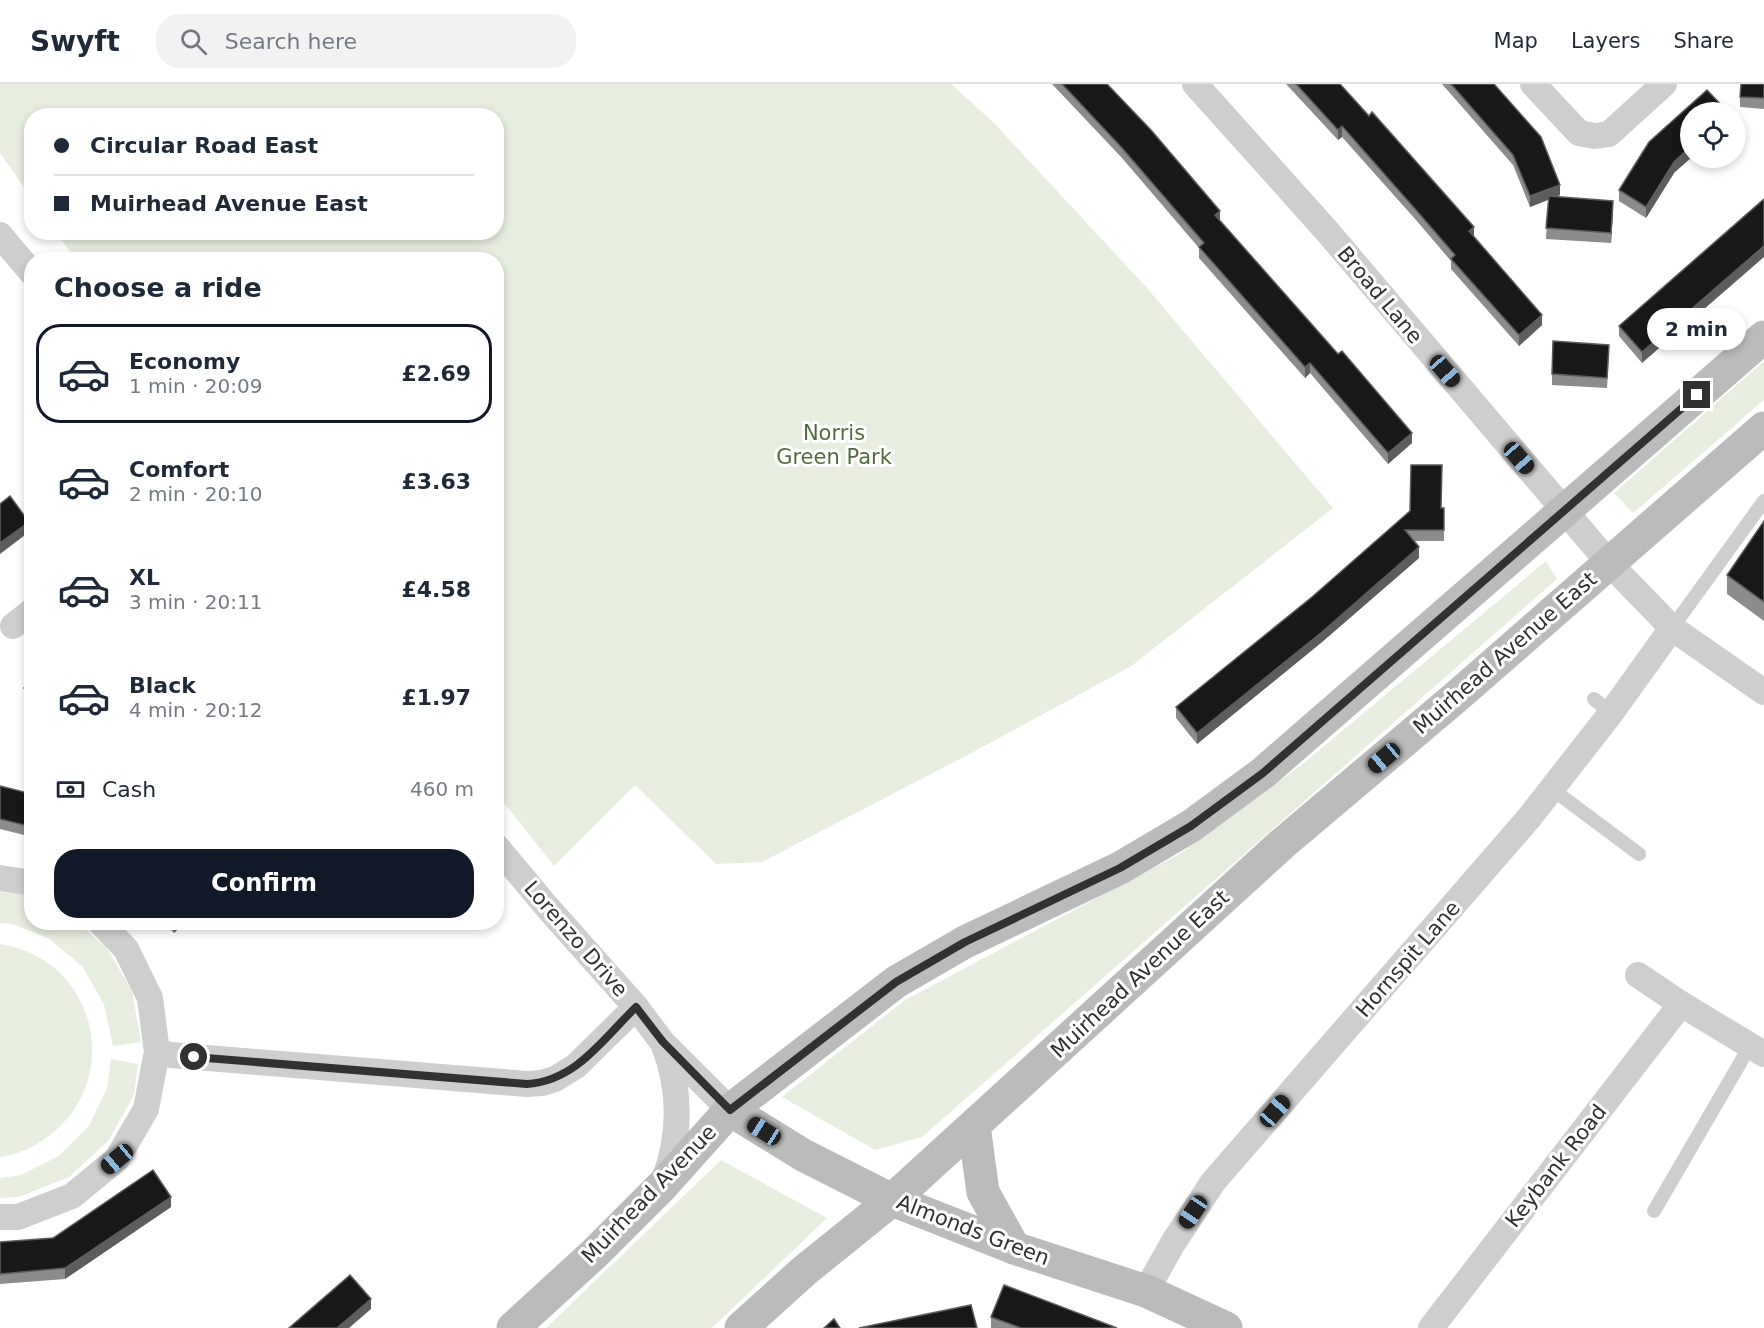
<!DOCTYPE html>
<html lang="en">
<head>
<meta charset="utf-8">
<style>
  :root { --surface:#fff; --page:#f2f2f3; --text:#1f2937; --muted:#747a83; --line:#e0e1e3; --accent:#111827 }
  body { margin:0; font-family:"DejaVu Sans",sans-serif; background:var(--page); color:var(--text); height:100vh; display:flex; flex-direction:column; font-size:22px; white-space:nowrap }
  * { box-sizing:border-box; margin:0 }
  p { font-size:20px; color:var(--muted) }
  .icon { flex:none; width:33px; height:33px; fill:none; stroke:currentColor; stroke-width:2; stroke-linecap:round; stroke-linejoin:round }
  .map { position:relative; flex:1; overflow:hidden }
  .panel { position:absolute; left:24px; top:168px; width:480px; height:678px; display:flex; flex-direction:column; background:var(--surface); border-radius:24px; box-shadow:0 3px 9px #0003 }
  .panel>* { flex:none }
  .banner { position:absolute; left:24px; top:24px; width:480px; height:132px; border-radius:24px; box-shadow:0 3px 9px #0003; display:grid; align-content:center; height:132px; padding:0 30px; background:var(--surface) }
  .buttons { position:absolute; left:1680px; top:18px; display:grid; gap:12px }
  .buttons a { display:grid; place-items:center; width:66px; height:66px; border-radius:50%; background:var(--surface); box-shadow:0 3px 9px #0003; font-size:30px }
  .end { position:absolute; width:27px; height:27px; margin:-14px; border:8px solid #313131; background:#fff; box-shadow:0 0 0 3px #fff }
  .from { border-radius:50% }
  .bubble { position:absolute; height:42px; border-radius:21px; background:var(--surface); box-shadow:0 3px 9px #0003; font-size:20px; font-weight:600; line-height:42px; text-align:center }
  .car { position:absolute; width:18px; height:36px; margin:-18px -9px; border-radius:8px; box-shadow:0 0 4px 2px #0007; background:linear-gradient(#222 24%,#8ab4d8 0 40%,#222 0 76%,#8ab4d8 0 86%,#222 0) }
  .banner b { display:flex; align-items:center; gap:21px; height:57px; font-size:22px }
  .banner b+b { border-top:2px solid var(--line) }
  .banner i { width:15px; height:15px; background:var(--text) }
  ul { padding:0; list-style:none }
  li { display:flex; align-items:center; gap:18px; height:99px; margin:0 12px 9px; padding:0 18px; border:3px solid transparent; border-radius:24px }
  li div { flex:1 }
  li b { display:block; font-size:22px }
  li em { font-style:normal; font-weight:600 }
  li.current { border-color:var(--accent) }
  li>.icon { width:54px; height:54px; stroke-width:1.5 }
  h2 { padding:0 30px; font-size:27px; line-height:72px }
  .pay { display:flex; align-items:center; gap:15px; height:66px; padding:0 30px; font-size:22px }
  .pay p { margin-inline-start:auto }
  .action { display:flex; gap:12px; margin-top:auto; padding:12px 30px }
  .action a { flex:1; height:69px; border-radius:24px; background:var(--accent); color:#fff; font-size:24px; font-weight:600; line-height:69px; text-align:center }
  header { display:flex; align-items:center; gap:36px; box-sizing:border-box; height:84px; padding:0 30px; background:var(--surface); border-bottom:2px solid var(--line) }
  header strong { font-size:28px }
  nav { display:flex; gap:33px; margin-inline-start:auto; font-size:21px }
  .search { width:420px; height:54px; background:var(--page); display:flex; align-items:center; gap:15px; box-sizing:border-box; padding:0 21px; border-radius:24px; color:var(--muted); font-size:22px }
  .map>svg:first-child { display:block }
  .green { fill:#e7eee0 }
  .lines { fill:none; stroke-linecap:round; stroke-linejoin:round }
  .lane { stroke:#cecece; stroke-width:14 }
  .street { stroke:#cecece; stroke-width:26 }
  .secondary { stroke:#bbb; stroke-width:33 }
  .wall { fill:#8c8c8c }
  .shaded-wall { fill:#5d5d5d }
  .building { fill:#181818; stroke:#5d5d5d; stroke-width:1.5 }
  .route { stroke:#313131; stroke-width:8 }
  .labels { text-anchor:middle; stroke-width:6; stroke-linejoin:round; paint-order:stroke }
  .street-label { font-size:21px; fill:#313131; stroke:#fff }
  .park-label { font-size:21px; fill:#516d3e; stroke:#fff }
</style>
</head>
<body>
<header>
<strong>Swyft</strong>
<div class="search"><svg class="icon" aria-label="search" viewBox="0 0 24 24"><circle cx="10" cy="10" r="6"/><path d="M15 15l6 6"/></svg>Search here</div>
<nav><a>Map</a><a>Layers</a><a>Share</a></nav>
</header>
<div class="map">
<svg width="1764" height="1244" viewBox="0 0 1764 1244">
  <rect width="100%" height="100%" fill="#fff"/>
  <g class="green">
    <polygon points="0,0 951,0 993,38 1147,204 1333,424 1130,583 977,666 762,778 716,780 635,701 554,782 497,710 496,176 76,175 56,149 496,148 496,32 32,32 31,113 0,69"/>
    <polygon points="1764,277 1764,316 1633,429 1614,409"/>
    <polygon points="1546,477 1557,495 922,1053 875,1066 782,1013 905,916 1178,771 1299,683"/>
    <polygon points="0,808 25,811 31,814 32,838 78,839 106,863 132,907 141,958 113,962 104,920 82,882 48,854 12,840 0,839"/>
    <path d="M 0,860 C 95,874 125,993 50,1051 C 36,1062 18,1071 0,1073 Z"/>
    <polygon points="111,975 138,980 134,1011 108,1057 69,1093 19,1113 0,1114 0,1094 21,1091 59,1072 89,1042 107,1004"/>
    <polygon points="721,1076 827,1134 712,1244 546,1244"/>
  </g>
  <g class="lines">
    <g class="lane">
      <polyline points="1672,544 1764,417"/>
      <polyline points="1594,615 1611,629"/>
      <polyline points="1552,705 1639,770"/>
      <polyline points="1654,1127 1750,962"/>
    </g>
    <g class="street">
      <polyline points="1195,0 1326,146 1609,479 1672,544 1764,608"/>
      <polyline points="1533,0 1579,49 1595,52 1609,50 1664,0"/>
      <polyline points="0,151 32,189"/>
      <polyline points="13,542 32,527"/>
      <polyline points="496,762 547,823 636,923 663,959 730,1026"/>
      <polyline points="0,794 32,799"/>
      <polyline points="1638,891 1681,920 1764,970"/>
      <path d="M 664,962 C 681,1005 681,1052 664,1096"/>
      <polyline points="157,968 171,971 527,1000 542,999 555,995 576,982 636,923"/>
      <polyline points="0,1133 18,1133 72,1112 117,1075 146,1025 157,968 150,914 126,865 100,838"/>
      <polyline points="1146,1207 1173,1159 1213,1098 1529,734 1611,629 1672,544"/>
      <polyline points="1431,1244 1681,920"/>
    </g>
    <g class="secondary">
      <polyline points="730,1026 803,1071 892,1116 1014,1164 1146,1207 1226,1244"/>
      <polyline points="974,1042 983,1108 1014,1164"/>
      <polyline points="513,1244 595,1169 662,1102 730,1026 896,898 965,858 1120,784 1191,742 1263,689 1764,253"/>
      <polyline points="741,1244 804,1187 892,1116 1282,760 1456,613 1764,344"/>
    </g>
  </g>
  <g class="wall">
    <polygon points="1052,0 1107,0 1220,136 1412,359 1388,380 1310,289 1305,294 1199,174 1199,164 1122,74"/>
    <polygon points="1286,0 1340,0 1474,153 1542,241 1519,262 1451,185 1451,177 1416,136 1342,53 1338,56"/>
    <polygon points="1442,0 1494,0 1560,111 1556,113 1613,127 1611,159 1546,155 1548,116 1530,123 1513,81"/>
    <polygon points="1764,0 1764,25 1740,23 1740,13"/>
    <polygon points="1674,89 1646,134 1619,117 1619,106"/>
    <polygon points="1764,115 1642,279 1619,252 1619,242"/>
    <polygon points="1609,272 1607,304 1552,301 1552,290"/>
    <polygon points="1444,424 1444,457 1414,457 1419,474 1322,558 1197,660 1176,634 1176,623 1312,513 1410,427"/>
    <polygon points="1764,437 1764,537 1727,510 1727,491"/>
    <polygon points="32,599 32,625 24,615 24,604"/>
    <polygon points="0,702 32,710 32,753 0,745"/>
    <polygon points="163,838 185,838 174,849"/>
    <polygon points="171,1123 65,1195 0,1200 0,1158 53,1154"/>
    <polygon points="991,1233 1117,1244 991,1244"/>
  </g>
  <g class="shaded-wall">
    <polygon points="1342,42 1342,53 1338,56 1338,46"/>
    <polygon points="1690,63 1691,74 1674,89 1646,134 1646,123 1674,78"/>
    <polygon points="1560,101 1560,111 1530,123 1530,112"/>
    <polygon points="1613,117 1613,127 1611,159 1611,149"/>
    <polygon points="1220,127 1220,137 1215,131"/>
    <polygon points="1474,143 1474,154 1469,147"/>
    <polygon points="1764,162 1764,173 1642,279 1642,268"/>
    <polygon points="1542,231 1542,241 1519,262 1519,251"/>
    <polygon points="1310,279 1310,289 1305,294 1305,283"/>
    <polygon points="1412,349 1412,359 1388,380 1388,369"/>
    <polygon points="29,438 29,448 0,470 0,459"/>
    <polygon points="1419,463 1419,474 1322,558 1197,660 1197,649"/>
    <polygon points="185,838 174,849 174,839"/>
    <polygon points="171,1113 171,1123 65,1195 65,1184"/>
    <polygon points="371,1215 371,1225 349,1244 337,1244"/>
  </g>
  <g class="building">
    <polygon points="1062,0 1107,0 1151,46 1220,127 1215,131 1338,270 1342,267 1412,349 1388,369 1310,279 1305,283 1199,163 1204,159 1122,64"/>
    <polygon points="1296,0 1340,0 1369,32 1372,28 1474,143 1469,147 1542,231 1519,251 1451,175 1455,171 1416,126 1342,42 1338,46"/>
    <polygon points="1451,0 1494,0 1541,53 1560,101 1530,112 1513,71"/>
    <polygon points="1741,0 1764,0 1764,14 1740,13"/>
    <polygon points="1707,6 1728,28 1690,28 1690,63 1674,78 1646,123 1619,106 1649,58"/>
    <polygon points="1549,112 1613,117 1611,149 1546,144"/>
    <polygon points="1764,115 1764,162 1642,268 1619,242"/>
    <polygon points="1553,257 1609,261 1607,294 1552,290"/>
    <polygon points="1411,381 1442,381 1441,424 1444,424 1444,446 1405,446 1419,463 1322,548 1197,649 1176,623 1312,513 1410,427"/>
    <polygon points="10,412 29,438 0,459 0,420"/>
    <polygon points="1764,437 1764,518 1727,491"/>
    <polygon points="32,599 32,615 24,604"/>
    <polygon points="0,702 32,710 32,743 0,735"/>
    <polygon points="153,1086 171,1113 65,1184 0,1190 0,1158 53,1154"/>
    <polygon points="350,1191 371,1215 337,1244 289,1244"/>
    <polygon points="1004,1201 1117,1244 1021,1244 991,1233"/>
    <polygon points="971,1221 977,1244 859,1244"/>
    <polygon points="834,1235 840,1244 824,1244"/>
  </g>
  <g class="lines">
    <path class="route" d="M 194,973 L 527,1000 C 576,997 603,955 636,923 L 663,958 L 730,1026 L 896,898 L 965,858 L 1120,784 L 1191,742 L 1263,689 L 1697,311"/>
  </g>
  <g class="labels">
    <g class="street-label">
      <text transform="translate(1380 211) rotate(50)" y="7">Broad Lane</text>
      <text transform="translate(1505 569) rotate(-41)" y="7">Muirhead Avenue East</text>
      <text transform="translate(576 855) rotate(49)" y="7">Lorenzo Drive</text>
      <text transform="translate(1408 875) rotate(-49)" y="7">Hornspit Lane</text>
      <text transform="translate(1140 890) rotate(-43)" y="7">Muirhead Avenue East</text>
      <text transform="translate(1556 1082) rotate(-52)" y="7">Keybank Road</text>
      <text transform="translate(649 1110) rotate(-46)" y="7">Muirhead Avenue</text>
      <text transform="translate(973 1146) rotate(21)" y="7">Almonds Green</text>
    </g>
    <g class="park-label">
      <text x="834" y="356">Norris<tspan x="834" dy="24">Green Park</tspan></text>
    </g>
  </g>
</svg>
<div class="buttons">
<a><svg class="icon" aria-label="locate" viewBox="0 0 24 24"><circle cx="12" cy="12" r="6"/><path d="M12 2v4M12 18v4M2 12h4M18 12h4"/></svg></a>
</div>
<i class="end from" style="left:194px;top:973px"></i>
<i class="end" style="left:1697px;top:311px"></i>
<div class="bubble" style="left:1647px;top:224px;width:99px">2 min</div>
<i class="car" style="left:1445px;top:287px;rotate:139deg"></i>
<i class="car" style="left:1519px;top:374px;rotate:139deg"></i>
<i class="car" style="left:1384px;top:674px;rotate:230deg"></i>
<i class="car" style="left:1275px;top:1027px;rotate:41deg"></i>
<i class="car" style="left:764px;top:1047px;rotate:302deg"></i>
<i class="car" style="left:117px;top:1075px;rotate:230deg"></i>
<i class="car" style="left:1193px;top:1128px;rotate:214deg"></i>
<div class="banner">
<b><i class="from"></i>Circular Road East</b>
<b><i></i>Muirhead Avenue East</b>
</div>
<section class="panel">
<h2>Choose a ride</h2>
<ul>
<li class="current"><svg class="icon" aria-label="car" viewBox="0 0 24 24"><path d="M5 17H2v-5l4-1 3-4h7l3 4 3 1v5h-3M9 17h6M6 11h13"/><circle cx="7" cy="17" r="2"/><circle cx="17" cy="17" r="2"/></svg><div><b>Economy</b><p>1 min · 20:09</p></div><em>£2.69</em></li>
<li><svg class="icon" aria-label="car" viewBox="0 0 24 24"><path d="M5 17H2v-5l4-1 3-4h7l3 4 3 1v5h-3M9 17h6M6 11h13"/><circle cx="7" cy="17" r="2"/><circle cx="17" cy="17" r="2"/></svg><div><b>Comfort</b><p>2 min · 20:10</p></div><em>£3.63</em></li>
<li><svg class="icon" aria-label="car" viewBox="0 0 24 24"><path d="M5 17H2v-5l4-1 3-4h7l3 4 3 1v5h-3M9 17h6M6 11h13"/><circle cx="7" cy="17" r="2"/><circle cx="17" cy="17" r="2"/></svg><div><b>XL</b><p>3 min · 20:11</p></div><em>£4.58</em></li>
<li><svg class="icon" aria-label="car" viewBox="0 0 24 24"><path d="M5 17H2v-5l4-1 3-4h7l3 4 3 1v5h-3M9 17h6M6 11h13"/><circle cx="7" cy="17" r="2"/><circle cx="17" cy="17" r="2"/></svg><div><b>Black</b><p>4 min · 20:12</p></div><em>£1.97</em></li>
</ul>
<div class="pay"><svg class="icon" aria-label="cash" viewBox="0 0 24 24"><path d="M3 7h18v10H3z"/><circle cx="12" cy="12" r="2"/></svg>Cash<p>460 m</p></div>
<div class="action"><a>Confirm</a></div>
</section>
</div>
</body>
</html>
